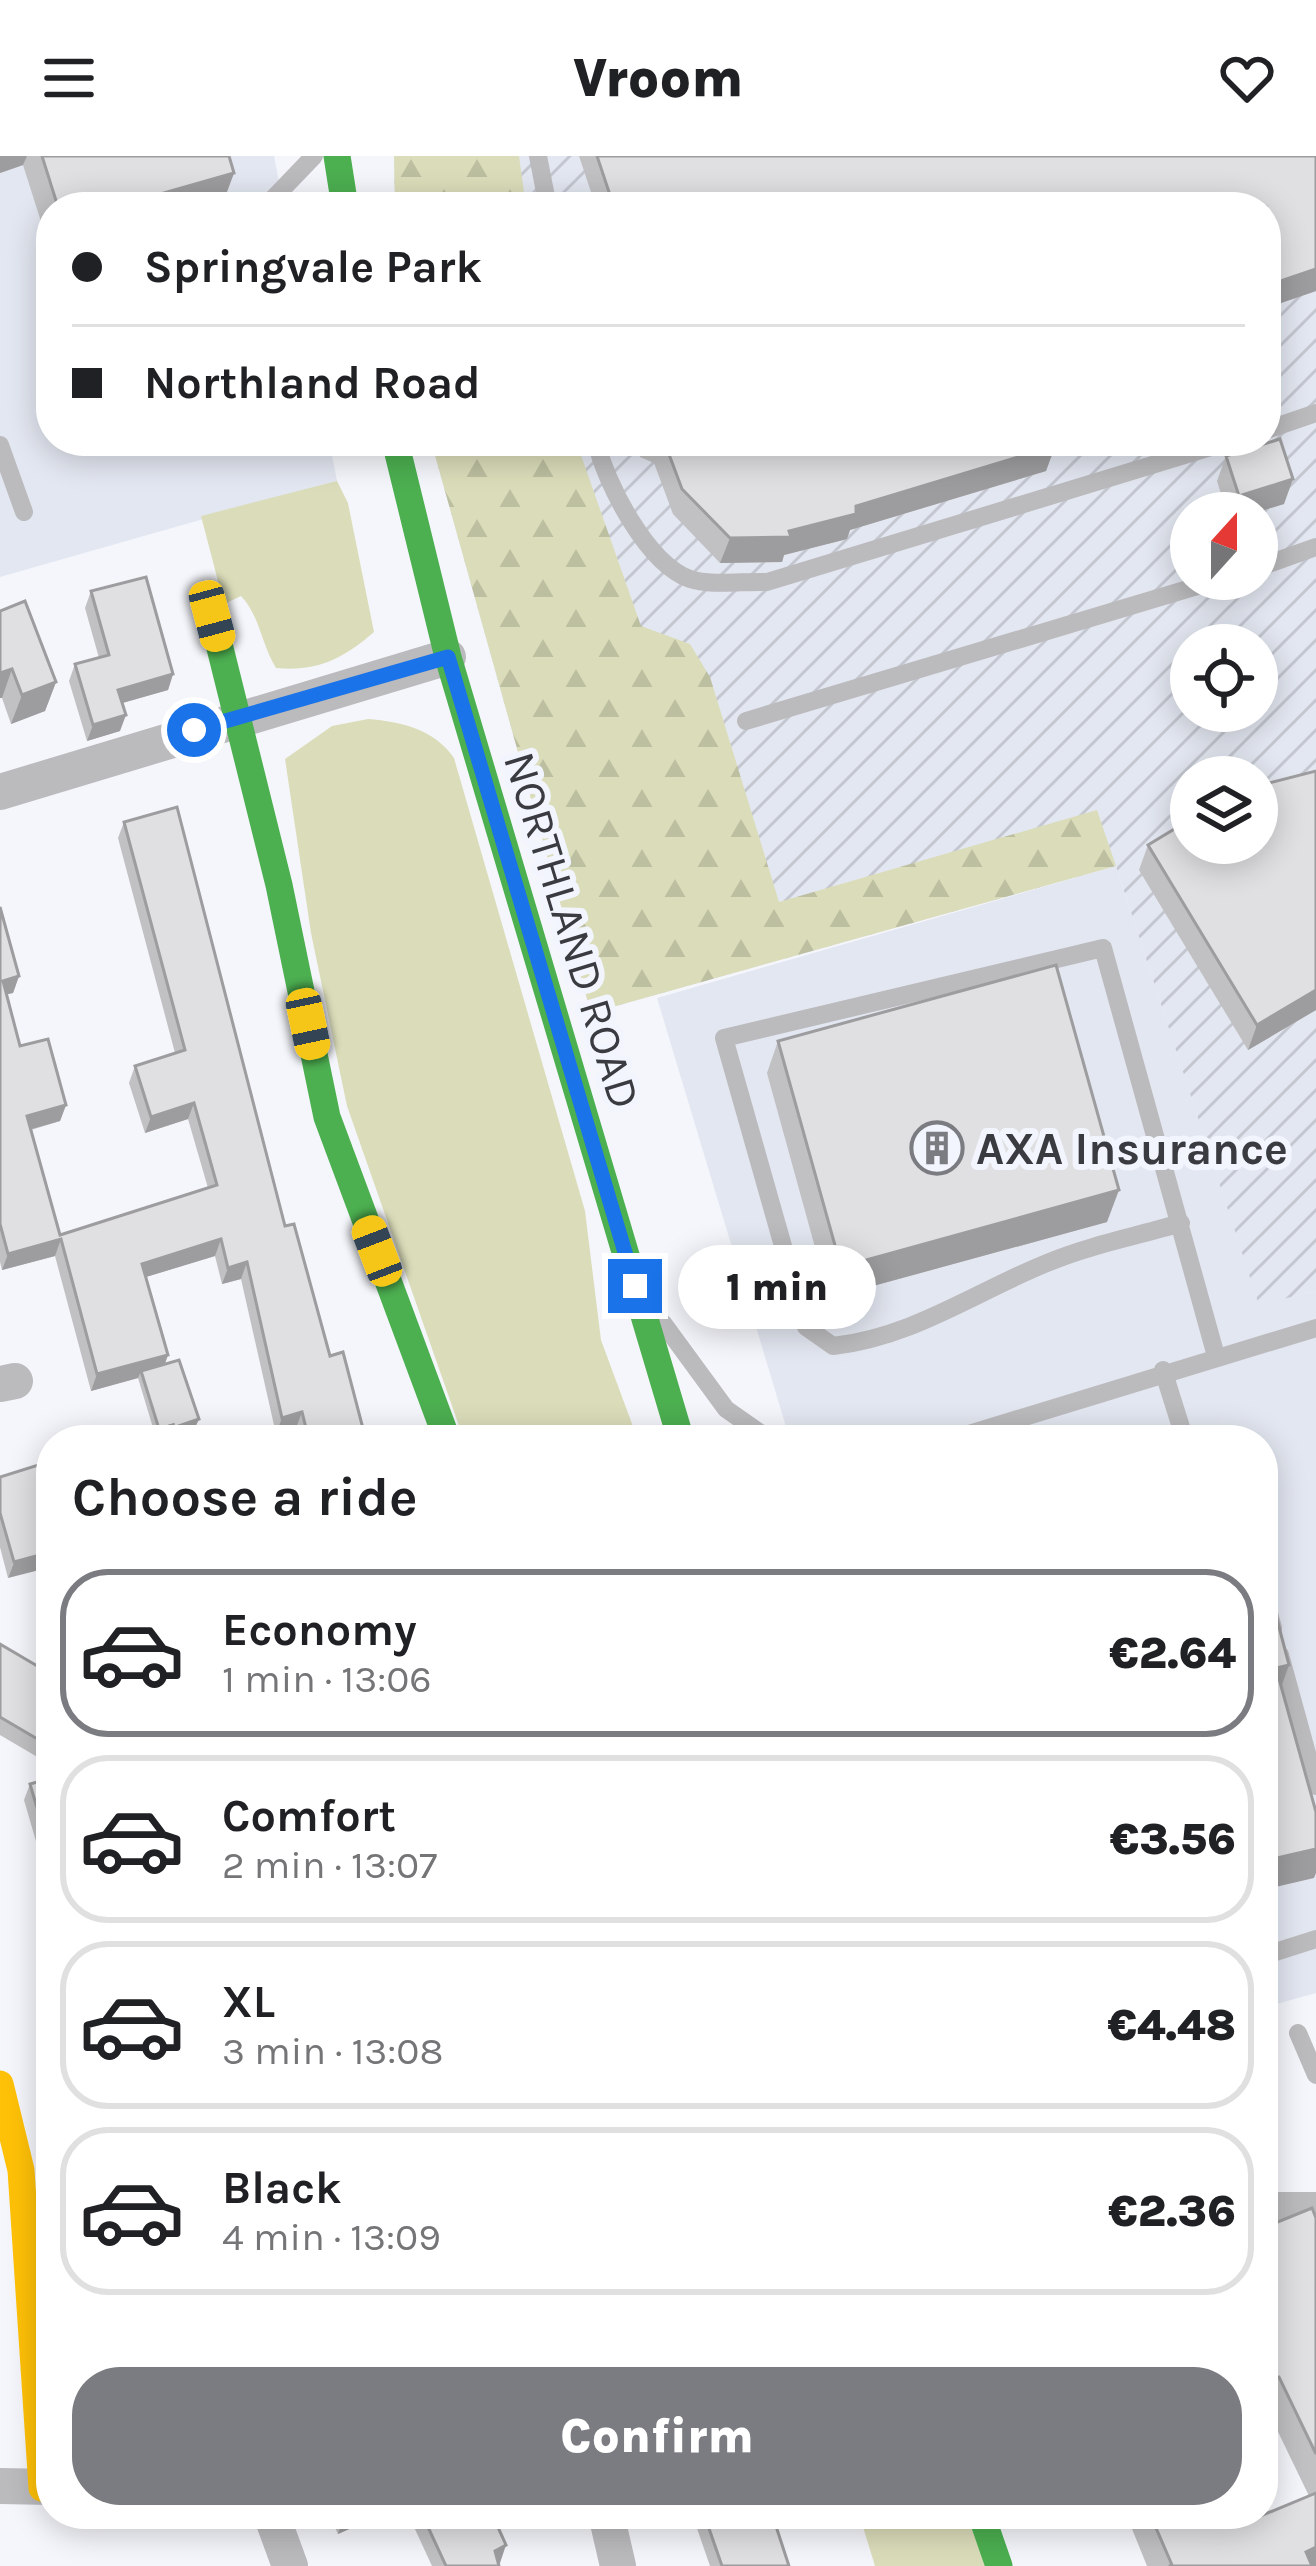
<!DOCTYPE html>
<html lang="en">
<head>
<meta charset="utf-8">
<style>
  :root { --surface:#fff; --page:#f2f2f2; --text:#202124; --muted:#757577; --line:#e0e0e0; --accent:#7b7c81 }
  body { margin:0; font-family:Karla,sans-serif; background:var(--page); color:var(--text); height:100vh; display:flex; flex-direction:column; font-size:45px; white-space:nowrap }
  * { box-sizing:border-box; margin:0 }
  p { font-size:39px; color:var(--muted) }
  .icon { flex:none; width:66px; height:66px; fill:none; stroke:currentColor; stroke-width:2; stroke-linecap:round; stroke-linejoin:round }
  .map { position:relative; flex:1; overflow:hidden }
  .details { position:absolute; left:36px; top:1269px; width:1242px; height:1104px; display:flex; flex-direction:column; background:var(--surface); border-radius:48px; box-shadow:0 6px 30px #0003 }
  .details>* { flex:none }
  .guide { position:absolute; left:36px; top:36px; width:1245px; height:264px; border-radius:48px; box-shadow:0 6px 30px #0003; display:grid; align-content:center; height:264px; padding:0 36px; background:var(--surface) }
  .needle { width:78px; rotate:21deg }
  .tools { position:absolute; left:1170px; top:336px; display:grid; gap:24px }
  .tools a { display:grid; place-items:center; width:108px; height:108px; border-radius:50%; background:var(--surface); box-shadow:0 6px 30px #0003; font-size:60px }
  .end { position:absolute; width:54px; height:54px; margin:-27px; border:15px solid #1a73e8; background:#fff; box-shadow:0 0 0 6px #fff }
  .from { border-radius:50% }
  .bubble { position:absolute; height:84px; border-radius:42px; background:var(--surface); box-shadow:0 6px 30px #0003; font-size:39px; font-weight:800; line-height:84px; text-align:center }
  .car { position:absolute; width:36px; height:72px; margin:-36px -18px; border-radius:15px; box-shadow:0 0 9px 3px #0007; background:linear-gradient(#f5c518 24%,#345 0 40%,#f5c518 0 76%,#345 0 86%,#f5c518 0) }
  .guide b { display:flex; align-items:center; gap:42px; height:114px; font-size:45px }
  .guide b+b { border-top:3px solid var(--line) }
  .guide i { width:30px; height:30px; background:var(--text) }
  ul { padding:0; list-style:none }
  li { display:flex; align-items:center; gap:36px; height:168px; margin:0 24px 18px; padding:0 12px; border:6px solid var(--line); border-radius:48px }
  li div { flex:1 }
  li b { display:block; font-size:45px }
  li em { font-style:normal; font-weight:800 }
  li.on { border-color:var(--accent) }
  li>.icon { width:108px; height:108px; stroke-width:1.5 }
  h2 { padding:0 36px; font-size:54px; line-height:144px }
  .primary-button { display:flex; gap:24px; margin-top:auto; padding:24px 36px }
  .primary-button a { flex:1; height:138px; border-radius:48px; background:var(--accent); color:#fff; font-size:48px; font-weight:800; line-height:138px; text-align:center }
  header { display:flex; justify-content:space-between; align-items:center; height:156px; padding:0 36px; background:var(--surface); font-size:54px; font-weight:800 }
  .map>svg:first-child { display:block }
  .built { fill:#e3e7f1 }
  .industrial { fill:url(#industrial-furrows); fill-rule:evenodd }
  .grass { fill:#dbddba }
  .forest { fill:url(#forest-firs) }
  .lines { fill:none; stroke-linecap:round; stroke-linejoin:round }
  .lane { stroke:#bbbabd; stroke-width:18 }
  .street { stroke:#bbbabd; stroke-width:36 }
  .fast { stroke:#4caf50; stroke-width:27 }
  .slow { stroke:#ffc107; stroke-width:27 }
  .wall { fill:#c1c0c2 }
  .shaded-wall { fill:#9d9c9e }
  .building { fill:#e0dfe2; stroke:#9d9c9e; stroke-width:3 }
  .route { stroke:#1a73e8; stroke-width:15 }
  .labels { text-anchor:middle; stroke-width:12; stroke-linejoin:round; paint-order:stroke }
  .street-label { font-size:45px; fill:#3a3b40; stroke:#f2f5fe }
  .poi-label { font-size:45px; font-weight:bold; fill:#3a3b40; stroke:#f2f5fe; text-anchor:start }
</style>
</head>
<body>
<header><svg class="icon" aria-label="menu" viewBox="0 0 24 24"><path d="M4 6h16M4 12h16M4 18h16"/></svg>Vroom<svg class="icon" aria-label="heart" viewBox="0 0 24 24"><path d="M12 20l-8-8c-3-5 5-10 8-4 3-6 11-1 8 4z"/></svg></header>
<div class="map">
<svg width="1316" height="2410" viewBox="0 0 1316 2410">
  <defs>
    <pattern id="industrial-furrows" width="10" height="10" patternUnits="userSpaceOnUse" patternTransform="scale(3)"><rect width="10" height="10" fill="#e3e7f1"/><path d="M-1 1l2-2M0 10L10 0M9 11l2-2" fill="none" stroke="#c4c7d0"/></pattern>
    <pattern id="forest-firs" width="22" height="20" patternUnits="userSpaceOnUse" patternTransform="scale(3)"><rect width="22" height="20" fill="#dbddba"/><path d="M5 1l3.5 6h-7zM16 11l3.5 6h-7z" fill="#bdbfa1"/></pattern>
  </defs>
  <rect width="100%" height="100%" fill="#f5f6fb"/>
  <g class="built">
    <polygon points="0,0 274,0 284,51 51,51 51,285 329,285 337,325 0,421"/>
    <polygon points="1116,710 1259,1148 1316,1135 1316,1837 1269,1850 1263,1858 1263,1284 790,1284 657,842"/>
  </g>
  <path class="industrial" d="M 394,0 L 1316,0 L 1316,1135 L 1259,1149 L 1116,710 L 591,857 L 431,285 L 1266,285 L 1266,51 L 395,51 ZM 1191,357 L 1257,357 L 1257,423 L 1191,423 ZM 1191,489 L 1257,489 L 1257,555 L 1191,555 ZM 1191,621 L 1257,621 L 1257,687 L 1191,687 Z"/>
  <g class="grass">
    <path d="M 337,325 L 348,347 L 374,476 C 343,503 317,516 276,512 C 261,488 260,460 241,440 L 224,448 L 201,360 Z"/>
    <path d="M 368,563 C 402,566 434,573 454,602 L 585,1055 L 601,1184 L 638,1284 L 464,1284 L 347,950 L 311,777 L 285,603 L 332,570 Z"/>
    <polygon points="859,2358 969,2358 985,2410 875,2410"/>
  </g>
  <g class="forest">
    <polygon points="394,0 519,0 526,51 395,51"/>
    <polygon points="431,285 576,285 641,470 690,488 710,521 779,746 1097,654 1116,710 591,857"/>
  </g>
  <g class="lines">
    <g class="lane">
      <polyline points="538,0 548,51"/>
      <polyline points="265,51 314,0"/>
      <polyline points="1266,274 1316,257"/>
      <path d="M 596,285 C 605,326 647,408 690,423 C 711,430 744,425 767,426 L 1231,285"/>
      <polyline points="0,289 24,356"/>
      <polyline points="1257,412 1316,391"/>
      <polyline points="746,565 1221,423"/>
      <path d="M 1181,1067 C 1137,1080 1090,1089 1047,1107 C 975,1136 913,1181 833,1190 L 806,1171 L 724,882 L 1103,792 L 1216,1200"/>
      <polyline points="663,1167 726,1253 770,1284"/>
      <polyline points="1163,1214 1185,1284"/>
      <polyline points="949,1284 1316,1172"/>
      <polyline points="1263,1436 1273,1472"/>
      <polyline points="1280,1499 1316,1630"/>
      <polyline points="1263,1800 1316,1783"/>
      <polyline points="1298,1877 1316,1919"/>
    </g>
    <g class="street">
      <polyline points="0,636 448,501"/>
      <polyline points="0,1228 15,1225"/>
      <polyline points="1263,2054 1316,2054"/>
      <polyline points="0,2330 51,2331"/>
      <polyline points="271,2358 290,2410"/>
      <polyline points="606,2358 618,2410"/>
    </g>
    <g class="fast">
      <polyline points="337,0 345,51"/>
      <polyline points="395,285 448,501 681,1284"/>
      <polyline points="212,460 279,729 327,961 444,1275"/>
      <polyline points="981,2358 999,2410"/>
    </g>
    <polyline class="slow" points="0,1928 21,2014 42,2332"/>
  </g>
  <g class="wall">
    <polygon points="0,0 229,0 234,17 222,49 214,51 51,51 51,97 23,9 0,17"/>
    <polygon points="579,0 1316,0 1316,135 1266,152 1266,51 596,51"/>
    <polygon points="111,285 151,285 115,298"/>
    <polygon points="636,285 1054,285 1055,290 1046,315 850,374 847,383 784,399 782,406 720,407 673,358 654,307 640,301"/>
    <polygon points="1226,300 1284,348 1254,357 1227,357 1217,325"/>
    <polygon points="91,435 173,518 168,534 122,547 120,575 87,585 69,525 75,508 99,502 85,452"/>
    <polygon points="0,455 56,526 45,555 11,568 2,542"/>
    <polygon points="124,666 285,1070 330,1200 366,1284 299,1284 296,1272 276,1278 241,1123 222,1128 215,1100 146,1121 168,1199 165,1208 195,1272 154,1275 138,1222 91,1235 55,1100 2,1114 0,1106 0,751 19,820 13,837 6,838 20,890 66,949 60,965 31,974 60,1079 208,1032 188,963 145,977 129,927 135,910 175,897 118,682"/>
    <polygon points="1148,689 1316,854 1248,894 1139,714"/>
    <polygon points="778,885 1107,1066 829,1142 767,917"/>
    <polygon points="51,1305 8,1422 0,1391 0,1321"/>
    <polygon points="0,1488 51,1518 51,1609 0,1579"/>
    <polygon points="51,1622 51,1737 24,1644 30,1628"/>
    <polygon points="50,1774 51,1774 51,1814 44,1791"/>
    <polygon points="1316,2062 1316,2410 1147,2410 1126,2358 1257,2358 1258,2361 1309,2340 1267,2253 1263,2254 1263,2072"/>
    <polygon points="329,2358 383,2358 338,2378"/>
    <polygon points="408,2358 492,2358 499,2410 432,2410"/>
    <polygon points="692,2358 772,2358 789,2410 710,2410"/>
  </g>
  <g class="shaded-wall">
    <polygon points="0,0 27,0 23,9 0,17"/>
    <polygon points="234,17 222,49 214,51 136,51 139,44"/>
    <polygon points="1316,113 1316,135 1266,152 1266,130"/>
    <polygon points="120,285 151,285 115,298"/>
    <polygon points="1055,290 1046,315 850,374 847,383 784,399 782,406 720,407 730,382 789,375 856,350"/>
    <polygon points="1293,323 1284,348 1254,357 1233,357 1239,340"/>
    <polygon points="12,513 2,542 0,542 0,517"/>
    <polygon points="173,518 168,534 112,550 118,534"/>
    <polygon points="56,526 45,555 11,568 22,539"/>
    <polygon points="126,559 120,575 87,585 93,569"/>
    <polygon points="19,820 13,837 0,840 3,825"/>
    <polygon points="1316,834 1316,854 1248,894 1257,869"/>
    <polygon points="194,947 188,963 145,977 151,961"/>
    <polygon points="66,949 60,965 21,976 27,960"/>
    <polygon points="1119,1034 1107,1066 829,1142 841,1111"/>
    <polygon points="61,1083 55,1100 2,1114 8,1098"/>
    <polygon points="221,1083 215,1100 136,1124 142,1108"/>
    <polygon points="247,1106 241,1123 222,1128 228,1112"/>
    <polygon points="168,1199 162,1215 141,1215 138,1222 91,1235 97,1218"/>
    <polygon points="302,1256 296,1272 276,1278 282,1262"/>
    <polygon points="199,1263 195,1272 159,1284 160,1276"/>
    <polygon points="51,1396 51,1411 8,1422 14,1406"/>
    <polygon points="1289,1509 1278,1540 1276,1512"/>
    <polygon points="1316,1693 1316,1717 1314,1722 1263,1734 1263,1705"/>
    <polygon points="1279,2221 1267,2253 1263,2254 1263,2239 1268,2225"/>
    <polygon points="367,2358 383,2358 338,2378 341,2369"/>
    <polygon points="506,2389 500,2407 492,2410 495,2395"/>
    <polygon points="1316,2391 1316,2410 1300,2410 1306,2396"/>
  </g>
  <g class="building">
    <polygon points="42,0 229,0 234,17 139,44 141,51 58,51"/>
    <polygon points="597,0 1316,0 1316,113 1266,130 1266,51 614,51"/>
    <polygon points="1280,283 1293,323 1239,340 1226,300"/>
    <polygon points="664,285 1054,285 1055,290 856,350 856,358 789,375 791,381 730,382 682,333"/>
    <polygon points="146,421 173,518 118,534 126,559 93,569 75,508 109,499 91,435"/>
    <polygon points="25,445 56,526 22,539 12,513 0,517 0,455"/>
    <polygon points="1316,615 1316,834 1257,869 1148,689 1191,663 1191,687 1257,687 1257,630"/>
    <polygon points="177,651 285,1070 294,1068 330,1200 343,1196 366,1284 309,1284 302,1256 282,1262 247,1106 228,1112 221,1083 142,1108 168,1199 97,1218 61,1083 8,1098 0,1068 0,751 19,820 3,825 20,890 48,883 66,949 27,960 60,1079 217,1029 194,947 151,961 135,910 185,894 124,666"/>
    <polygon points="1056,809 1119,1034 841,1111 778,885"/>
    <polygon points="179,1204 199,1263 173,1272 173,1269 159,1273 141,1215"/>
    <polygon points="173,1269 175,1284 123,1284"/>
    <polygon points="51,1305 51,1396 14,1406 0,1357 0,1321"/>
    <polygon points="1273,1448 1289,1509 1276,1512 1316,1656 1316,1693 1263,1705 1263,1451"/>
    <polygon points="0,1488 51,1518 51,1591 0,1561"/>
    <polygon points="51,1622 51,1699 30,1628"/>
    <polygon points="1312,2052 1316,2062 1316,2298 1279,2221 1268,2225 1263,2212 1263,2072"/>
    <polygon points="1316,2337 1316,2391 1306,2396 1312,2410 1169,2410 1172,2409 1150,2358 1257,2358 1258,2361"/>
    <polygon points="336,2358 367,2358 341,2369"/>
    <polygon points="422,2358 492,2358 506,2389 495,2395 499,2410 446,2410"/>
    <polygon points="704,2358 772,2358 789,2410 722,2410"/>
  </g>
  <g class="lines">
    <polyline class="route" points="194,574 448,501 635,1130"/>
  </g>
  <defs>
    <g id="building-ring" transform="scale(2.7)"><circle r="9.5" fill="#f2f5fe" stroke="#7b7c81" stroke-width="1.5"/><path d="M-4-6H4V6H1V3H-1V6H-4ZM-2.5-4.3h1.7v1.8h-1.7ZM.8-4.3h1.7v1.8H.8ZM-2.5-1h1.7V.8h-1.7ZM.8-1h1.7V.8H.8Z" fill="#7b7c81"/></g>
  </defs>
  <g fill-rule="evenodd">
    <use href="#building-ring" x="937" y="992"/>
  </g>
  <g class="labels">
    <g class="street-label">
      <text transform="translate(573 774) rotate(73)" y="16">NORTHLAND ROAD</text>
    </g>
    <g class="poi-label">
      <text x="976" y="1008">AXA Insurance</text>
    </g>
  </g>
</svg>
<div class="tools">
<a><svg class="needle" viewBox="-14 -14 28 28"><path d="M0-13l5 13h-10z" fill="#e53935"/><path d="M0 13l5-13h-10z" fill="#757577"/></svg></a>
<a><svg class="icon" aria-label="locate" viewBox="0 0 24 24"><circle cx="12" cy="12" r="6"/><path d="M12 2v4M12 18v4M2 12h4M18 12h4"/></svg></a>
<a><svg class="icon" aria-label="layers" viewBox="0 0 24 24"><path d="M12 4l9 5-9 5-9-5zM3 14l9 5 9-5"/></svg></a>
</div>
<i class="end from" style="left:194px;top:574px"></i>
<i class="end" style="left:635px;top:1130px"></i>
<div class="bubble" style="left:678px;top:1089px;width:198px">1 min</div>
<i class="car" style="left:212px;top:460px;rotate:165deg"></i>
<i class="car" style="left:308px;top:868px;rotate:168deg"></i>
<i class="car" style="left:377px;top:1095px;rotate:339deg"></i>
<div class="guide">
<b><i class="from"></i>Springvale Park</b>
<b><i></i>Northland Road</b>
</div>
<section class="details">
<h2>Choose a ride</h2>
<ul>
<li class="on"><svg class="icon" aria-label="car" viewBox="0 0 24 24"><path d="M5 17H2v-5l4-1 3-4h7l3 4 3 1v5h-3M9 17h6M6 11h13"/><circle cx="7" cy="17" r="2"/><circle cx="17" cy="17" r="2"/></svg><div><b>Economy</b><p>1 min · 13:06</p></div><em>€2.64</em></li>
<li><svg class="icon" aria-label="car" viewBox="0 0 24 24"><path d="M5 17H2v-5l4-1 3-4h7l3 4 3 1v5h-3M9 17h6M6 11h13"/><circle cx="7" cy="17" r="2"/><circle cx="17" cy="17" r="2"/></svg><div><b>Comfort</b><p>2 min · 13:07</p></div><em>€3.56</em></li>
<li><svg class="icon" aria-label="car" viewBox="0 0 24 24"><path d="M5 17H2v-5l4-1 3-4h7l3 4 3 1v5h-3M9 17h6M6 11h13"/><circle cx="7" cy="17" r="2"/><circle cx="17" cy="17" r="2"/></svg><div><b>XL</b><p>3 min · 13:08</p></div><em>€4.48</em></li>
<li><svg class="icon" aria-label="car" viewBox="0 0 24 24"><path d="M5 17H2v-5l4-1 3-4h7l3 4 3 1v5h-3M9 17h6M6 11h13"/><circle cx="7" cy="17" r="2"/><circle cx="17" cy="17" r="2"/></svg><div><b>Black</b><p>4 min · 13:09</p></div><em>€2.36</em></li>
</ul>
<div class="primary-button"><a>Confirm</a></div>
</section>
</div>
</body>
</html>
